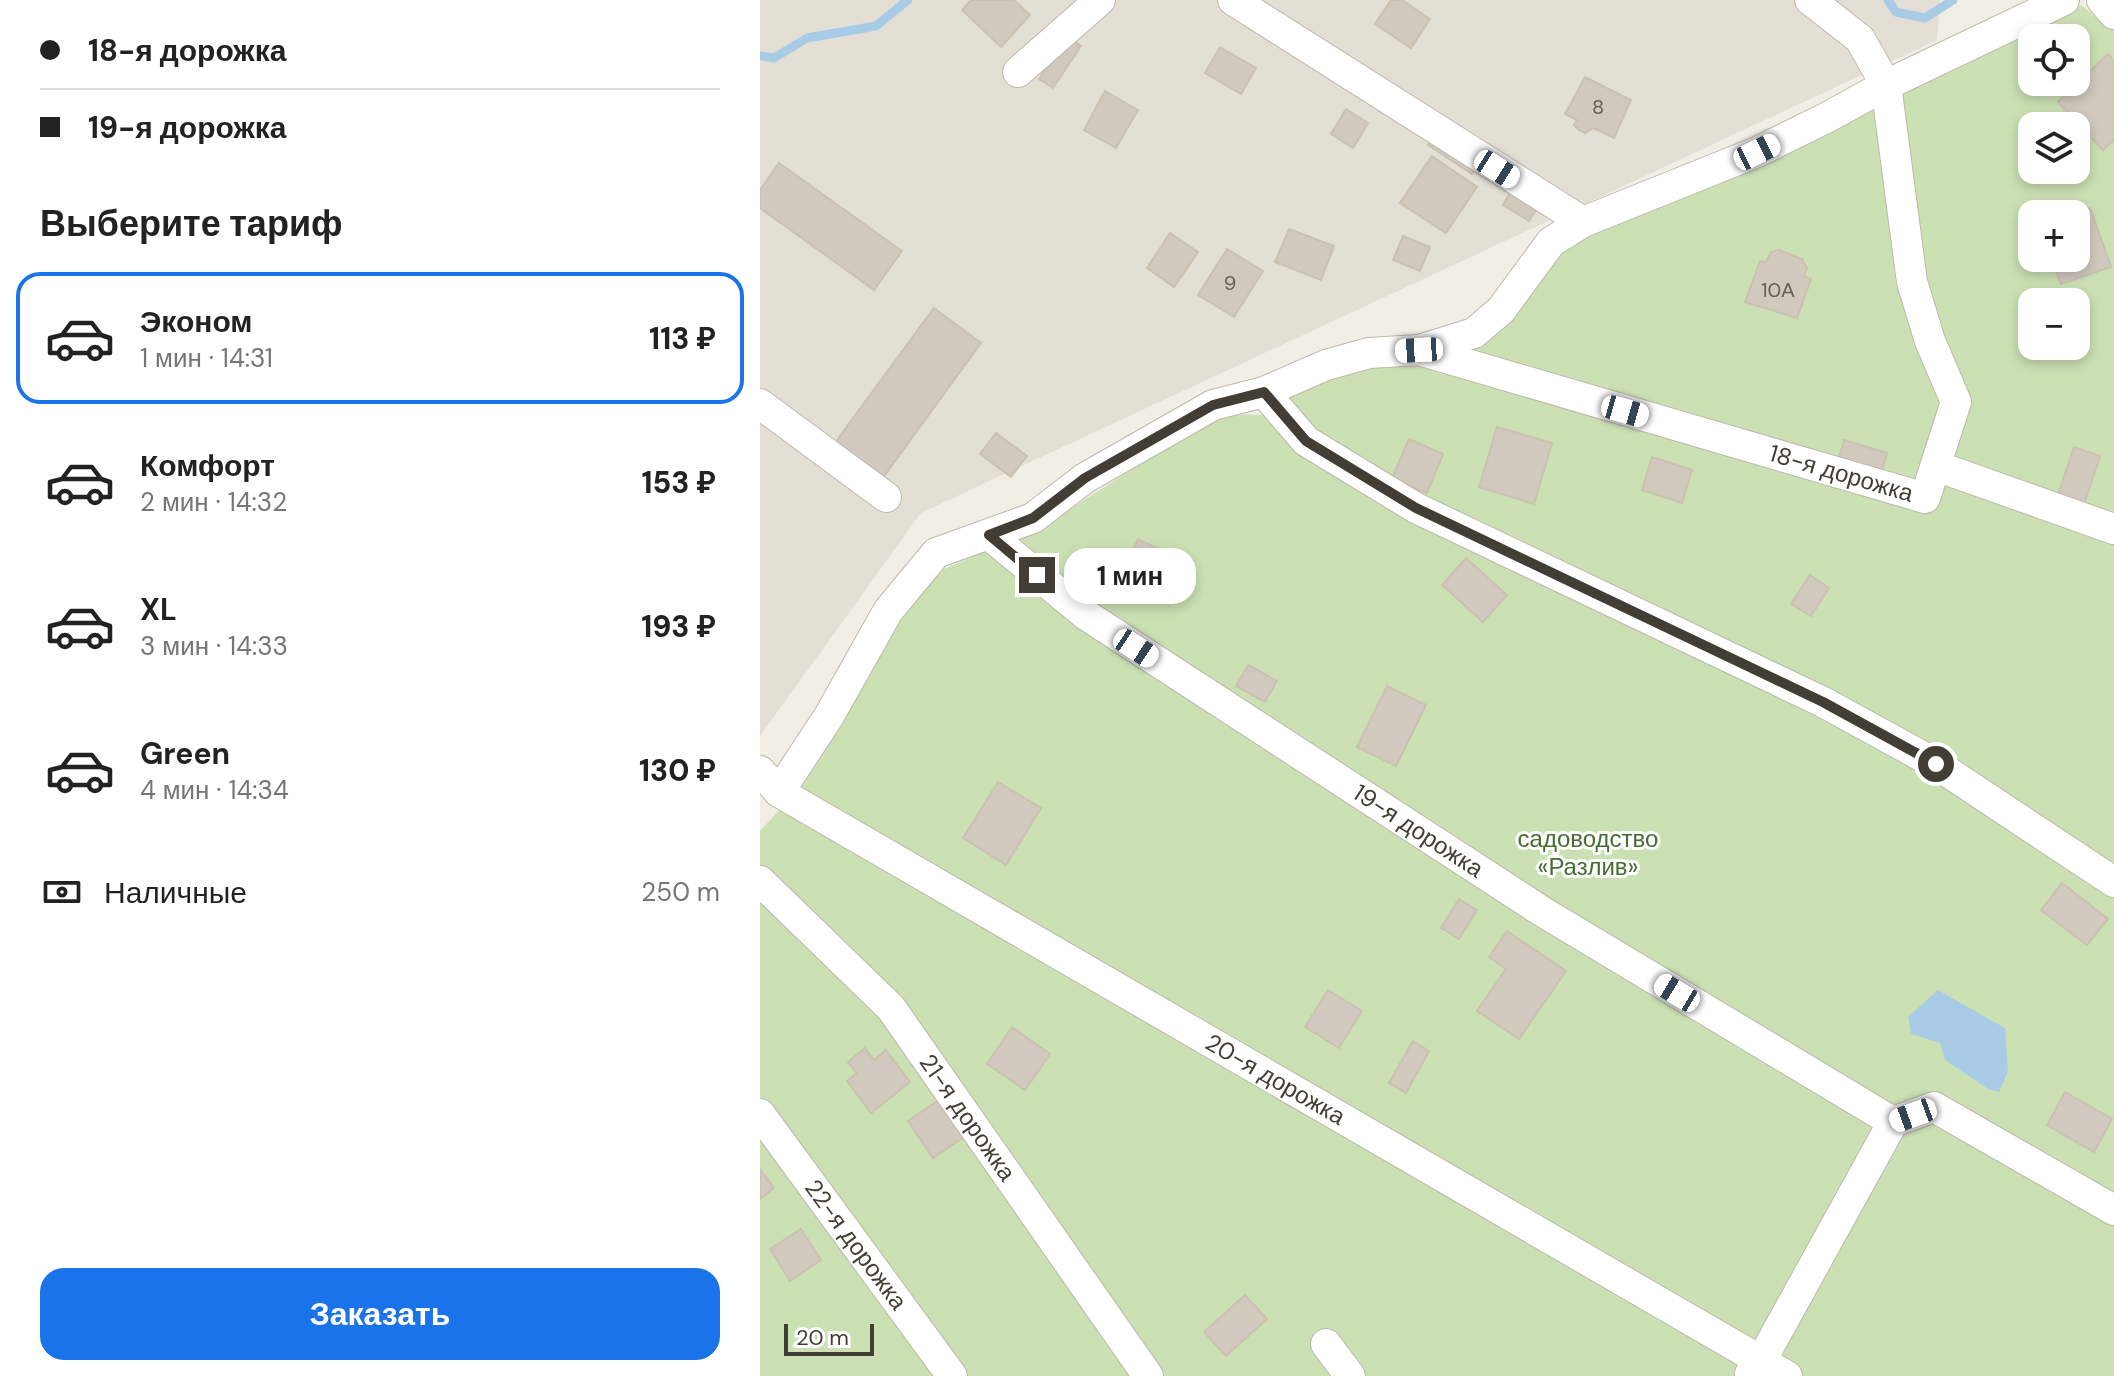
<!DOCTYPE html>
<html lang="ru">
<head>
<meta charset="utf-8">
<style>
  :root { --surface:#fff; --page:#f6f6f6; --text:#222; --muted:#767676; --line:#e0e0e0; --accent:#1a73e8 }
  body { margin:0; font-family:"DM Sans",sans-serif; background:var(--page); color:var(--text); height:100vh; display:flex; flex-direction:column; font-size:30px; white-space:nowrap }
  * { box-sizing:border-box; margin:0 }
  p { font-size:26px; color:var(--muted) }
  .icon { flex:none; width:44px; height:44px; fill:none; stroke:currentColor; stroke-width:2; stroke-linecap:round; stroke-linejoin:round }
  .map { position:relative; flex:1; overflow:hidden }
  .side { display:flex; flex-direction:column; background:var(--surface); width:760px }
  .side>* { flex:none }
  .hud { display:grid; align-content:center; height:176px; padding:0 40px; background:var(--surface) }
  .tools { position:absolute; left:1258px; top:24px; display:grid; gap:16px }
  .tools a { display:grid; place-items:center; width:72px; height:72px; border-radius:16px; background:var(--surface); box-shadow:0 4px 12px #0003; font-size:40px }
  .scale { position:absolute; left:24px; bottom:20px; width:90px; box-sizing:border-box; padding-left:8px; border:4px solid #423e36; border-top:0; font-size:22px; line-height:28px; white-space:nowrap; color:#423e36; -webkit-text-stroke:6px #fff; paint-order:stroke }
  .end { position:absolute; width:36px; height:36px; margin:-18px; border:10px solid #423e36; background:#fff; box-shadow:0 0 0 4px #fff }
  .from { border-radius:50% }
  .bubble { position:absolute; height:56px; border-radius:24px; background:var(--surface); box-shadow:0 4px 12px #0003; font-size:26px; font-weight:800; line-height:56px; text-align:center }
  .car { position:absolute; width:24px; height:48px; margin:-24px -12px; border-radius:10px; box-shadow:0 0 6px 2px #0007; background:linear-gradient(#fff 24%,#345 0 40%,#fff 0 76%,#345 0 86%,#fff 0) }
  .hud b { display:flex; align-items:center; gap:28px; height:76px; font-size:30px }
  .hud b+b { border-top:2px solid var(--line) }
  .hud i { width:20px; height:20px; background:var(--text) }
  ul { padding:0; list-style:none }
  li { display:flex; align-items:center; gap:24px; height:132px; margin:0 16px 12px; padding:0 24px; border:4px solid transparent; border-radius:24px }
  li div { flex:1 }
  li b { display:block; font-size:30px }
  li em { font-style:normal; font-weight:800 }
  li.current { border-color:var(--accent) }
  li>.icon { width:72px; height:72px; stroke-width:1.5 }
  h2 { padding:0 40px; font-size:36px; line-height:96px }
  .pay { display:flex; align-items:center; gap:20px; height:88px; padding:0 40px; font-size:30px }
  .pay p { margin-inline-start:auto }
  .button { display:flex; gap:16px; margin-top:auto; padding:16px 40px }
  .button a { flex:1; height:92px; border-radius:24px; background:var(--accent); color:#fff; font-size:32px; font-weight:800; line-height:92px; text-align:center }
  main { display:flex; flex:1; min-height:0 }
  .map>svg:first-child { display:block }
  .residential { fill:#e4dfd5 }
  .green { fill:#cbe0b3; fill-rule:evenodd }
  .water { fill:#a9cce6 }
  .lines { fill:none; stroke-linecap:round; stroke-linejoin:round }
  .stream { stroke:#a9cce6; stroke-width:9 }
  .building { fill:#d1c9bd; stroke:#cbc1b1; stroke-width:2 }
  .minor-casing { stroke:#beb8ad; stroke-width:32 }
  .minor { stroke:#fff; stroke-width:30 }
  .route { stroke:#423e36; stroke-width:10 }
  .labels { text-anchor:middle; stroke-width:6; stroke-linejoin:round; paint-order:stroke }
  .number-label { font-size:20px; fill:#666158 }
  .street-label { font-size:24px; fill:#423e36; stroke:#fff }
  .park-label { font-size:24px; fill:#466d31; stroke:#fff }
</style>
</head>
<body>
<main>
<section class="side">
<div class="hud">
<b><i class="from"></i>18-я дорожка</b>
<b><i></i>19-я дорожка</b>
</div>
<h2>Выберите тариф</h2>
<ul>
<li class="current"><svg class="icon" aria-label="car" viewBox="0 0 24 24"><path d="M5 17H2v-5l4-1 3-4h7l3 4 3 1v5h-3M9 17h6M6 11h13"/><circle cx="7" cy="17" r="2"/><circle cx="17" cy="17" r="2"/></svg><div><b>Эконом</b><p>1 мин · 14:31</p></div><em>113 ₽</em></li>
<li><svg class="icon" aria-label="car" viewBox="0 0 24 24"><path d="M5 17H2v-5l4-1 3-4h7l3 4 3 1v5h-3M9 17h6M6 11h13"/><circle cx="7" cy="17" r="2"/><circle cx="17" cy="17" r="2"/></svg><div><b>Комфорт</b><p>2 мин · 14:32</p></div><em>153 ₽</em></li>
<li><svg class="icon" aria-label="car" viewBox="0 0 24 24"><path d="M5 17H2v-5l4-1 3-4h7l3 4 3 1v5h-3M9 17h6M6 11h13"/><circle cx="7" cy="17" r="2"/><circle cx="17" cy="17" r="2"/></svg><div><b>XL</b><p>3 мин · 14:33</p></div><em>193 ₽</em></li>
<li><svg class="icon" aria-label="car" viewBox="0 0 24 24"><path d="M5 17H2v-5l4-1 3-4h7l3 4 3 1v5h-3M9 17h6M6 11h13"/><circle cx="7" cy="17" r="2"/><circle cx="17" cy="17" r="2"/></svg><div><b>Green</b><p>4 мин · 14:34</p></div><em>130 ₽</em></li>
</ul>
<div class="pay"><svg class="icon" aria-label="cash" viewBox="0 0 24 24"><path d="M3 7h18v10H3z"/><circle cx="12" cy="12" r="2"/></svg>Наличные<p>250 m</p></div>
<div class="button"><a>Заказать</a></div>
</section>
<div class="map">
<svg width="1354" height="1376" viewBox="0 0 1354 1376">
  <rect width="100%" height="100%" fill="#f1eee6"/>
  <polygon class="residential" points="0,0 1180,0 1177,40 161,513 0,736"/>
  <path class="green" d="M 1321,5 L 1347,27 L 1354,22 L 1354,1376 L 0,1376 L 0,831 L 41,787 L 135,621 L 184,569 L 282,527 L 459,414 L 504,415 L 568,356 L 659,334 L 730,336 L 805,245 ZM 1272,38 L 1316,38 L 1316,82 L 1272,82 ZM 1272,126 L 1316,126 L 1316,170 L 1272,170 ZM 1272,214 L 1316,214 L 1316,258 L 1272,258 ZM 1272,302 L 1316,302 L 1316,346 L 1272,346 Z"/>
  <polygon class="water" points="1178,990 1245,1028 1248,1071 1239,1092 1228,1089 1185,1060 1180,1043 1151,1034 1148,1017"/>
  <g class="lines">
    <g class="stream">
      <polyline points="1128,0 1136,12 1165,18 1193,0"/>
      <polyline points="0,56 14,58 47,38 116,26 148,0"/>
    </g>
  </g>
  <g class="building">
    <polygon points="211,0 254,0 270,15 241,47 202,10"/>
    <polygon points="631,0 642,0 670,19 651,48 615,24"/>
    <polygon points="308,37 321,46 293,88 279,79"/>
    <polygon points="460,47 496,68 481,94 445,73"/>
    <polygon points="1348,54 1354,61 1354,140 1343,150 1298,102"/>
    <polygon points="825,77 871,100 854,138 833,128 825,133 819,130 814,125 817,120 805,114"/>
    <polygon points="345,91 378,110 356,148 324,130"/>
    <polygon points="586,109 608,123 593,148 571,134"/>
    <polygon points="676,133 719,163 712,174 668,145"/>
    <polygon points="672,156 717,187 686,233 640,203"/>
    <polygon points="19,163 142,251 114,290 0,208 0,190"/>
    <polygon points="753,187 780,203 769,221 743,205"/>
    <polygon points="1330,208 1351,267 1301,284 1291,258 1316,258 1316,214 1314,214"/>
    <polygon points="529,229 574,246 561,280 515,262"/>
    <polygon points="410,233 438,252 414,287 387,268"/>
    <polygon points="643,236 670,247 660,271 633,260"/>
    <polygon points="467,249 503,271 474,317 438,295"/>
    <polygon points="1019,250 1042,259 1047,268 1044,276 1051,279 1037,318 985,302 1000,261 1006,262 1011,252"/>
    <polygon points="174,308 221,343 122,479 74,444"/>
    <polygon points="737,427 792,443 774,504 719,487"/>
    <polygon points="236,433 267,456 251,477 220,454"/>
    <polygon points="649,439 683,454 667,493 632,478"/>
    <polygon points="1084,440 1127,453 1120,477 1077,465"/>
    <polygon points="1314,447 1340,456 1323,507 1297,498"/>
    <polygon points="892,457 932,470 922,503 882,490"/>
    <polygon points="378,539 426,563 409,597 362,574"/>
    <polygon points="706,558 747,595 723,622 682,585"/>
    <polygon points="1050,575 1069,588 1051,616 1031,604"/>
    <polygon points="488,665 517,681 505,702 476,686"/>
    <polygon points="627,686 666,705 636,766 597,747"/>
    <polygon points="238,782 281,808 246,865 203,838"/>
    <polygon points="1302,883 1348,919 1327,945 1281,910"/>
    <polygon points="699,899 717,910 699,939 681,928"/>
    <polygon points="747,931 806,971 759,1039 717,1011 746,969 729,957"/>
    <polygon points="568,990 602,1011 579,1048 545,1027"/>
    <polygon points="252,1027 290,1054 265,1090 227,1064"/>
    <polygon points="653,1041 669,1051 646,1093 629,1083"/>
    <polygon points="105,1048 114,1060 126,1050 150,1082 111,1113 87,1081 97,1073 88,1062"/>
    <polygon points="1305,1092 1352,1119 1334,1152 1287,1125"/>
    <polygon points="183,1097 208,1134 173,1158 148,1121"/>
    <polygon points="0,1169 14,1188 0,1199"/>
    <polygon points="41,1229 61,1260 30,1281 10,1249"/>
    <polygon points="485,1295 507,1319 466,1356 444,1332"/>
  </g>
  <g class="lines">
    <g class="minor-casing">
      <g id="minor">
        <polyline points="473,0 823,222"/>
        <polyline points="1342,0 1354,14"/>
        <polyline points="258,72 340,0"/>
        <path id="s1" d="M 659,350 L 1165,498 L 1196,402 L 1170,341 L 1152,282 L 1126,85 L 1100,39 L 1050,0"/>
        <polyline points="504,392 546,441 656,508 1063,702 1176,764 1354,882"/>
        <polyline points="0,404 126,497"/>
        <polyline points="1176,466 1354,529"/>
        <path id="s2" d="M 229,535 L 326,615 L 783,912 L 1133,1122 L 1174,1107 L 1354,1210"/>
        <path id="s3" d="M 0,771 L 19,792 L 1027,1376"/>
        <polyline points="19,792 69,716 128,611 176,553 273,518 325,478 453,405 504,392 566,365 609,353 659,350 714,333 741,310 791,242 823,222 997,152 1066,118 1126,85 1304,0"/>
        <path id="s4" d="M 0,881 L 131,1008 L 388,1376"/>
        <path id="s5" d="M 0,1114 L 192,1376"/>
        <polyline points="566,1344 590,1376"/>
        <polyline points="990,1374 1001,1361 1133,1122"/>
      </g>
    </g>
    <use href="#minor" class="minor"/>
  </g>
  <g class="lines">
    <polyline class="route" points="277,575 229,535 273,518 325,478 453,405 504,392 546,441 656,508 1063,702 1176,764"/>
  </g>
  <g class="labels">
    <g class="number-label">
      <text x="838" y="114">8</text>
      <text x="470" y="290">9</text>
      <text x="1018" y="297">10А</text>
    </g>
    <g class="street-label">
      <text dy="8" stroke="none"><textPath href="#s1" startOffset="440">18-я дорожка</textPath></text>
      <text dy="8" stroke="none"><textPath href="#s2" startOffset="522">19-я дорожка</textPath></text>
      <text dy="8" stroke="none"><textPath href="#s3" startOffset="602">20-я дорожка</textPath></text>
      <text dy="8" stroke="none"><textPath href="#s4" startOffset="316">21-я дорожка</textPath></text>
      <text dy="8" stroke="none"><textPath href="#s5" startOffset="162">22-я дорожка</textPath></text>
    </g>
    <g class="park-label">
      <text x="828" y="847">садоводство<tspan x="828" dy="28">«Разлив»</tspan></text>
    </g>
  </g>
</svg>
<div class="tools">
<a><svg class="icon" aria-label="locate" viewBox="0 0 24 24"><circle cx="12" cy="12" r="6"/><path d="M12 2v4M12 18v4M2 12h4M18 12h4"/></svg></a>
<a><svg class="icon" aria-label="layers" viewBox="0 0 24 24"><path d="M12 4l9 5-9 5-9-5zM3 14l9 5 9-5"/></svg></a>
<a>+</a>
<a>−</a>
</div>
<div class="scale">20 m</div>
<i class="end from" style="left:1176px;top:764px"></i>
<i class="end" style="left:277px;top:575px"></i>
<div class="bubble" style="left:304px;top:548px;width:132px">1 мин</div>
<i class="car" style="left:997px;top:152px;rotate:64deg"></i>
<i class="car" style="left:737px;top:169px;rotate:122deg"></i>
<i class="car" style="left:659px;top:350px;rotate:267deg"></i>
<i class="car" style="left:865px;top:411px;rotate:106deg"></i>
<i class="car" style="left:376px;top:648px;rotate:123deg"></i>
<i class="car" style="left:917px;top:993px;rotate:301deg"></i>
<i class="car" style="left:1153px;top:1115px;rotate:250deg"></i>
</div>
</main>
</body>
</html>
